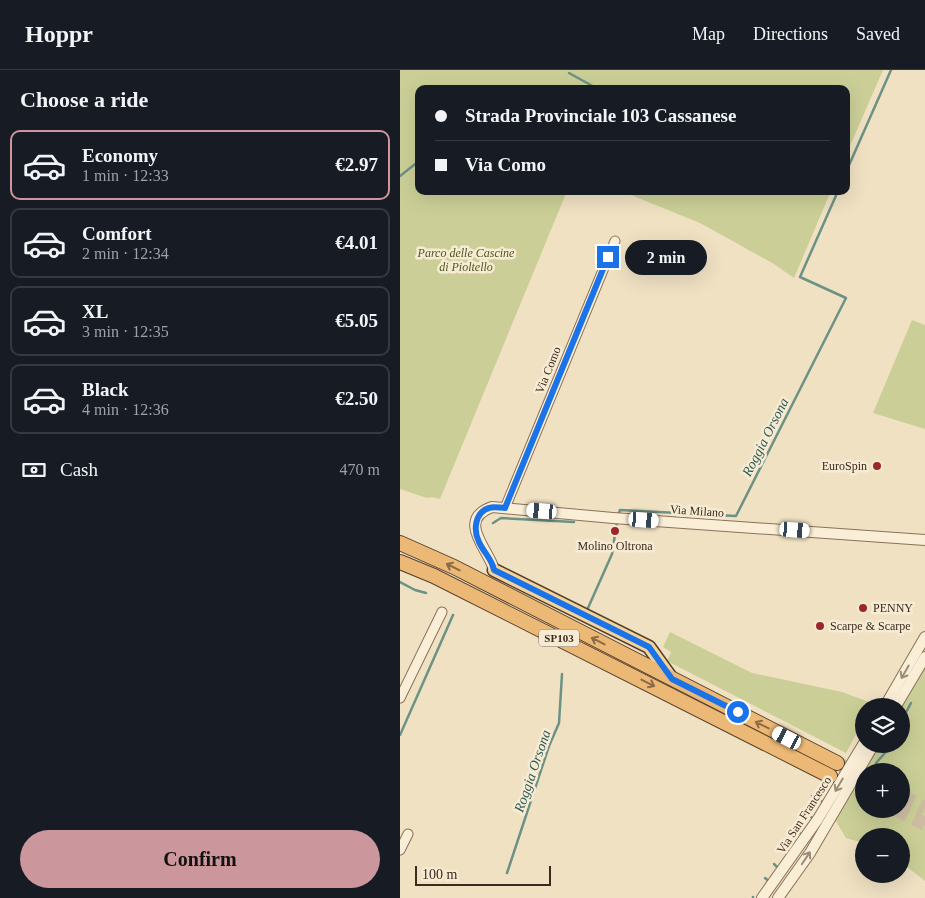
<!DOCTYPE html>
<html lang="en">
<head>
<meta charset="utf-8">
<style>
  :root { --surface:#171b24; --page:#20242c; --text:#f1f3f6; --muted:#9ea1a6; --line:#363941; --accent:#cb979c }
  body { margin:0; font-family:Georgia,serif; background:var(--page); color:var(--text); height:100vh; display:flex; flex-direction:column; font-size:19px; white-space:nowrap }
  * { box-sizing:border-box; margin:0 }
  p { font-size:16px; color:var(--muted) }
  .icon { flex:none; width:28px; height:28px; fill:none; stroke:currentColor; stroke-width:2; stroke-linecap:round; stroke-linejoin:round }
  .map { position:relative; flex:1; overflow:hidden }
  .panel { display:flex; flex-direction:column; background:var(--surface); width:400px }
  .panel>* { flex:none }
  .banner { position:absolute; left:15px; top:15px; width:435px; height:110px; border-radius:10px; box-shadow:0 5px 20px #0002; display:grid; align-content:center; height:110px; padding:0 20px; background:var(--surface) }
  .tools { position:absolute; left:455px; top:628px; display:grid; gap:10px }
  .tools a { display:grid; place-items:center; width:55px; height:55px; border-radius:50%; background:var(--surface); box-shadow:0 5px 20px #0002; font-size:25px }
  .scale { position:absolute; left:15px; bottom:12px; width:136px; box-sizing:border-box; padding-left:5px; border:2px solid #3b2a1e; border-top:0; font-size:14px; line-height:18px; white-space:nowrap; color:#3b2a1e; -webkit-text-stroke:4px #f7ebd3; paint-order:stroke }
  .end { position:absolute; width:22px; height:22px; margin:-11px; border:6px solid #1a73e8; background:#fff; box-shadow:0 0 0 2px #fff }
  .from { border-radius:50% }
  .bubble { position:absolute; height:35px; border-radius:18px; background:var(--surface); box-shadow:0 5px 20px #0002; font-size:16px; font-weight:600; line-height:35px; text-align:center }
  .car { position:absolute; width:15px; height:30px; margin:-15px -8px; border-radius:6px; box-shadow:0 0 4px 1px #0007; background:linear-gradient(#fff 24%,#345 0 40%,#fff 0 76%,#345 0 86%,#fff 0) }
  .banner b { display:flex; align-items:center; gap:18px; height:48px; font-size:19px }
  .banner b+b { border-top:1px solid var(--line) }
  .banner i { width:12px; height:12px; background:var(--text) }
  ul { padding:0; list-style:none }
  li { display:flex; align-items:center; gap:15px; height:70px; margin:0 10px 8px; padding:0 10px; border:2px solid var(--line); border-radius:10px }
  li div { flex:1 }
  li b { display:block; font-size:19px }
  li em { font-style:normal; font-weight:600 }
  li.active { border-color:var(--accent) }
  li>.icon { width:45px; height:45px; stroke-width:1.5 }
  h2 { padding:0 20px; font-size:22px; line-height:60px }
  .pay { display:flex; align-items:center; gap:12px; height:55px; padding:0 20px; font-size:19px }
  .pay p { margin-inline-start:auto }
  .cta { display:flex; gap:10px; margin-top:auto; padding:10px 20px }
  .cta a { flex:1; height:58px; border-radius:30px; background:var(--accent); color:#111; font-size:20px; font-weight:600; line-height:58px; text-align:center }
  header { display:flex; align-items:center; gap:30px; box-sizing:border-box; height:70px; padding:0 25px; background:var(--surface); border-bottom:1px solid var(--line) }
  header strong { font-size:24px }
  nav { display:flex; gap:28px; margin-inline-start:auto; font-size:18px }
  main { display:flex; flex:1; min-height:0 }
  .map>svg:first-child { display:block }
  .green { fill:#cbcf97; fill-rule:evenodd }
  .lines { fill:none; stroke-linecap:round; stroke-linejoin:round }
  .stream { stroke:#6c9286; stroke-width:2.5 }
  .trunk-tunnel { stroke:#ccbca2; stroke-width:14; stroke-dasharray:14 7; stroke-linecap:butt }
  .minor-casing { stroke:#8c7159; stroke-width:11 }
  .tertiary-casing { stroke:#8c7159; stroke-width:12 }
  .primary-casing { stroke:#59402d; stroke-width:15 }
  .trunk-casing { stroke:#59402d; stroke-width:16 }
  .minor { stroke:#faeed7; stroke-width:9 }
  .tertiary { stroke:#faeed7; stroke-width:10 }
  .primary { stroke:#f5d49a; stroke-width:12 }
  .trunk { stroke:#ecb875; stroke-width:14 }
  .oneway { stroke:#8b6a45 }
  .oneway2 { stroke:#9a8c7a }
  .route { stroke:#1a73e8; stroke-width:6 }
  .poi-dot { fill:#9d262d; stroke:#f7ebd3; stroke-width:2 }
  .labels { text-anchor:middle; stroke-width:5; stroke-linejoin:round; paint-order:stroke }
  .shield { fill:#f7ebd3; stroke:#736454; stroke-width:1 }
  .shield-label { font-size:11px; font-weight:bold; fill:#3b2a1e }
  .park-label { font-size:12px; font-style:italic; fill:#4e5823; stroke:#f7ebd3 }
  .street-label { font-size:12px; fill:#3b2a1e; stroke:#f7ebd3 }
  .poi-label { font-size:12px; fill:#3b2a1e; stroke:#f7ebd3; text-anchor:start }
  .water-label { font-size:14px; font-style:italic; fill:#2c5b56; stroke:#f7ebd3 }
</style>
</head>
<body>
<header>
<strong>Hoppr</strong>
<nav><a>Map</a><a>Directions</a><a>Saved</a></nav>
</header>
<main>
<section class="panel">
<h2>Choose a ride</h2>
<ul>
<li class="active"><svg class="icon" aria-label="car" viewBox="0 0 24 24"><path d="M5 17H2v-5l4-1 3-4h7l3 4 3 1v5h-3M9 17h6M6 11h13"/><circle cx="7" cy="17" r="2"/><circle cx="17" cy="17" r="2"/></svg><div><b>Economy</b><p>1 min · 12:33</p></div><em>€2.97</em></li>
<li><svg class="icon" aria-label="car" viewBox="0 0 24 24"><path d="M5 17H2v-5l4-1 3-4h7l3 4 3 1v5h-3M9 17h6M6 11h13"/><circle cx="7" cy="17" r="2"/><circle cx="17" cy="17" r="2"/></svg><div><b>Comfort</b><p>2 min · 12:34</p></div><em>€4.01</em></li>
<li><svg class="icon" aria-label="car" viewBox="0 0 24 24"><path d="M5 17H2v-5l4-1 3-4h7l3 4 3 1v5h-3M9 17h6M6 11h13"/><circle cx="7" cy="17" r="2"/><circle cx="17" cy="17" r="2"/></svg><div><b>XL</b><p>3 min · 12:35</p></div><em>€5.05</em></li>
<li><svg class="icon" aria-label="car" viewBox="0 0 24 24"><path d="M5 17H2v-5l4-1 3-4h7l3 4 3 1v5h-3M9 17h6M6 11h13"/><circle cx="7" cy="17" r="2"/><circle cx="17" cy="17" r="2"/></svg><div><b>Black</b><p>4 min · 12:36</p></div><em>€2.50</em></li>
</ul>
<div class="pay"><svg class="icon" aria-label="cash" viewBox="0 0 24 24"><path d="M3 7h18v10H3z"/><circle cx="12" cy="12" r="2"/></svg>Cash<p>470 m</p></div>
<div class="cta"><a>Confirm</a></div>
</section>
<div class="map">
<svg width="525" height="828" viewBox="0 0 525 828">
  <rect width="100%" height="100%" fill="#f0e1c3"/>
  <g class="green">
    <polygon points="0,0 483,0 446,85 446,19 19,19 19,121 167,121 40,429 32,427 27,428 0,419"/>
    <polygon points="221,121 431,121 394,208 374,194 300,153"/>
    <polygon points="512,250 525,255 525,359 473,343"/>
    <polygon points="270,562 352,603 442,622 472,633 471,636 464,636 464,649 446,683 267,591 271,582 263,577"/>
    <path d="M 525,592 L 525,811 L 501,792 L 501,766 L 464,766 L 464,773 L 446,768 L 434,748 L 477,674 L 501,674 L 501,636 ZM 464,701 L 501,701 L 501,739 L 464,739 Z"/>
  </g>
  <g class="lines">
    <g class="stream">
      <polyline points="169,3 198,19"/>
      <polyline points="446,102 491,0"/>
      <polyline points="0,106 19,91"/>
      <polyline points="218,446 220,440 336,446 446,228 400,207 438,121"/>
      <polyline points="93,453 101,448 174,452"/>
      <polyline points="0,512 15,520 26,523"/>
      <polyline points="188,538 212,484 217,451"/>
      <polyline points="501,652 511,633"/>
      <polyline points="0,665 53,545"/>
      <polyline points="476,693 493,674"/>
      <polyline points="412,726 423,732"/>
      <polyline points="405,744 413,748"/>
      <polyline points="396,760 403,765"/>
      <polyline points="384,779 390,782"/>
      <polyline points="374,794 379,799"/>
      <polyline points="107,803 149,676 159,653 162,604"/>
      <polyline points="365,808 370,812"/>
      <polyline points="353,827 353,828"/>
    </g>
    <g class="trunk-tunnel">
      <polyline points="437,693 464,706"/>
      <polyline points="438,709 464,723"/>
      <polyline points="501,726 525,738"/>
      <polyline points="495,739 525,754"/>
    </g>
    <g class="minor-casing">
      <g id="minor">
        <polyline points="105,438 215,171"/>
        <polyline points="0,628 42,542"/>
        <polyline points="0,780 8,764"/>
      </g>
    </g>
    <g class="tertiary-casing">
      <g id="tertiary">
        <path d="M 94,500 C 90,481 55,450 92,437 L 213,448 L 525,470"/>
        <polyline points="485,636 525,567"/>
        <polyline points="496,636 525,587"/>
        <polyline points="362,828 418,749 464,673"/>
        <polyline points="378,828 410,783 474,674"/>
      </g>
    </g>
    <g class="primary-casing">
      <polyline id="primary" points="94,500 249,577 272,609"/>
    </g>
    <g class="trunk-casing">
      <g id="trunk">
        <polyline points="0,473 54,497 437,693"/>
        <polyline points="0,492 34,506 430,706"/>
      </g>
    </g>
    <use href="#minor" class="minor"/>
    <use href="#tertiary" class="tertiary"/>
    <use href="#primary" class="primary"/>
    <use href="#trunk" class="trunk"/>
  </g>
  <defs><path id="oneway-shaft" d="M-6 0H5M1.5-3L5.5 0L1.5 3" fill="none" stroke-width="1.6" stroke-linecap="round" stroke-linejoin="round" transform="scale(1.25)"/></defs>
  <g class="oneway">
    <use href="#oneway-shaft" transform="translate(53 497) rotate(-154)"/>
    <use href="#oneway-shaft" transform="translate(198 571) rotate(-153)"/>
    <use href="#oneway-shaft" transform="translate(248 613) rotate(27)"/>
    <use href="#oneway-shaft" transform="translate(362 655) rotate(-153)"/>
  </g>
  <g class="oneway2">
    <use href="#oneway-shaft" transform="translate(505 602) rotate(120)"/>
    <use href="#oneway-shaft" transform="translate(439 715) rotate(121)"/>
    <use href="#oneway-shaft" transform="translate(406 788) rotate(-56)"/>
  </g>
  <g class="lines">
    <path class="route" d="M 208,187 L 105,438 C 100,438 94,436 89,438 C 75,442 73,460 79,472 C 84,483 92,489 94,500 L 249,577 L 272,609 L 338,642"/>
  </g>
  <g class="poi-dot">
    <circle cx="477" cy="396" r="5"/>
    <circle cx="215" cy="461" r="5"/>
    <circle cx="463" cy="538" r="5"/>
    <circle cx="420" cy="556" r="5"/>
  </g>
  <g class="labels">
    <rect class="shield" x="139" y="559.5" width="40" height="17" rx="4"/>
    <g class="shield-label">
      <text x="159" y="572">SP103</text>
    </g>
    <g class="park-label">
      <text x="66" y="187">Parco delle Cascine<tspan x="66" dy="14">di Pioltello</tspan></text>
    </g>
    <g class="street-label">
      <text transform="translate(148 300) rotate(-68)" y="4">Via Como</text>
      <text transform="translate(297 441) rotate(4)" y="4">Via Milano</text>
      <text transform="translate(404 745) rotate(-57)" y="4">Via San Francesco</text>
    </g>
    <g class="poi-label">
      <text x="467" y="400" text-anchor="end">EuroSpin</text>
      <text x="215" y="480" text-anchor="middle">Molino Oltrona</text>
      <text x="473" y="542">PENNY</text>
      <text x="430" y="560">Scarpe &amp; Scarpe</text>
    </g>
    <g class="water-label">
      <text transform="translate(365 367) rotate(-63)" y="5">Roggia Orsona</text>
      <text transform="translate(132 701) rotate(-71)" y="5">Roggia Orsona</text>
    </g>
  </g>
</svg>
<div class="tools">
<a><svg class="icon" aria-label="layers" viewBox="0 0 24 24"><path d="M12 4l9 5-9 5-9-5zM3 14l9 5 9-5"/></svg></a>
<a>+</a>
<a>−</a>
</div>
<div class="scale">100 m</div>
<i class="end from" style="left:338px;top:642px"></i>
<i class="end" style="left:208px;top:187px"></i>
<div class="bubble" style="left:225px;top:170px;width:82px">2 min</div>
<i class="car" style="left:142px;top:441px;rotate:275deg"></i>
<i class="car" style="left:244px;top:450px;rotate:94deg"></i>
<i class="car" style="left:395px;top:460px;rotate:94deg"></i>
<i class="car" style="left:387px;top:668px;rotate:297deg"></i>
<div class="banner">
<b><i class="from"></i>Strada Provinciale 103 Cassanese</b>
<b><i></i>Via Como</b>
</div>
</div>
</main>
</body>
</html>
